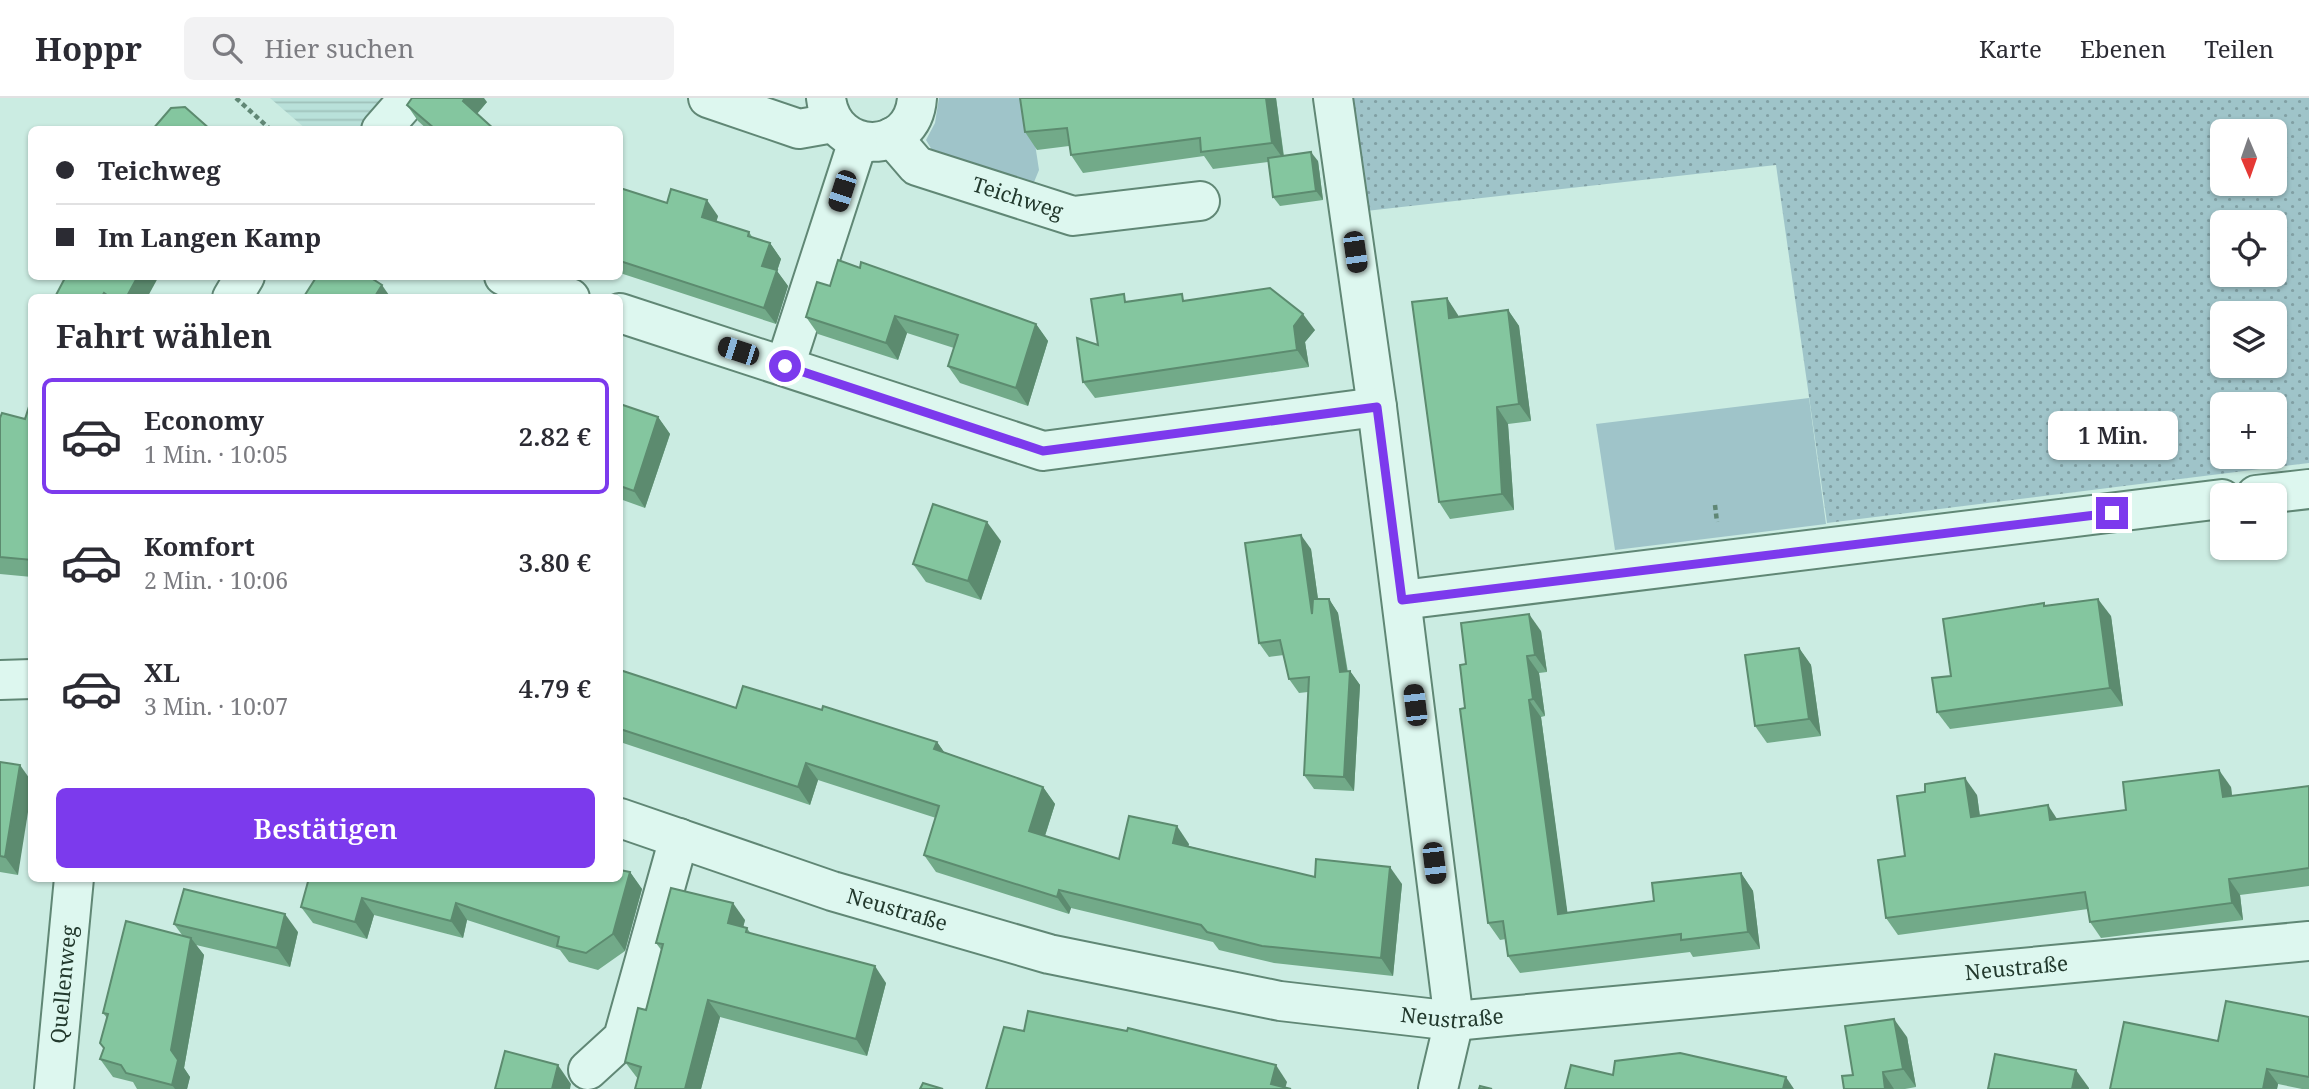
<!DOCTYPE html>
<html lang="de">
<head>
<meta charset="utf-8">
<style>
  :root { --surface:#fff; --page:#f2f2f3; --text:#2b2b33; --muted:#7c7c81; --line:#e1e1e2; --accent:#7c3aed }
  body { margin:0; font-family:"Noto Serif",serif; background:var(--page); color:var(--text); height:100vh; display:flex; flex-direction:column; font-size:26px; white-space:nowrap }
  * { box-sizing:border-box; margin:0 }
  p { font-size:23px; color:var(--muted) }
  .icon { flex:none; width:38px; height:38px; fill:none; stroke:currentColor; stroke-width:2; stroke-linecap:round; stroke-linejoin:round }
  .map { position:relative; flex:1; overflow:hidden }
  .panel { position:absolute; left:28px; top:196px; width:595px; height:588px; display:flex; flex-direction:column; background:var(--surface); border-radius:10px; box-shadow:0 2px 5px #0004 }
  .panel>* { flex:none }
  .top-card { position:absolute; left:28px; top:28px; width:595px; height:154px; border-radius:10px; box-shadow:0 2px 5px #0004; display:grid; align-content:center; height:154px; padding:0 28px; background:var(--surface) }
  .needle { width:46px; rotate:178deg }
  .tools { position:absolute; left:2210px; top:21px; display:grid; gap:14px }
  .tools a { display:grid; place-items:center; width:77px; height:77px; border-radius:10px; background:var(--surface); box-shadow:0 2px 5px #0004; font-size:35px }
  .end { position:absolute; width:32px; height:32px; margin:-16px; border:9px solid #7c3aed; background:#fff; box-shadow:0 0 0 4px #fff }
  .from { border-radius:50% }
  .bubble { position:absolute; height:49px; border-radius:10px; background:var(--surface); box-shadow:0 2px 5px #0004; font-size:23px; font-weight:600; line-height:49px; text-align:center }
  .car { position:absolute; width:21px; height:42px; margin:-21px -10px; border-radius:9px; box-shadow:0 0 5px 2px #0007; background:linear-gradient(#222 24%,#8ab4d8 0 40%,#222 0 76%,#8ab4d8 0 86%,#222 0) }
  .top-card b { display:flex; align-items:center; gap:24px; height:66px; font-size:26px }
  .top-card b+b { border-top:2px solid var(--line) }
  .top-card i { width:18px; height:18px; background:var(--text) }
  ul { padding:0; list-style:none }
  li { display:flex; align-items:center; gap:21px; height:116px; margin:0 14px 10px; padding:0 14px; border:4px solid transparent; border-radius:10px }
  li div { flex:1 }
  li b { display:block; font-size:26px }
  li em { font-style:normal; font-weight:600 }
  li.selected { border-color:var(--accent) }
  li>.icon { width:63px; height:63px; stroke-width:1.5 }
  h2 { padding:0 28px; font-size:32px; line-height:84px }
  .cta { display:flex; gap:14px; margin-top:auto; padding:14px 28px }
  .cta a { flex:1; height:80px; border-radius:10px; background:var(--accent); color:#fff; font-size:28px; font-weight:600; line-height:80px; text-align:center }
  header { display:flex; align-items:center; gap:42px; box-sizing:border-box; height:98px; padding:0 35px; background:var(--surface); border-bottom:2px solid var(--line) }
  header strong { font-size:33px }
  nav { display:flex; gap:38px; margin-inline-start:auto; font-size:24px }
  .search { width:490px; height:63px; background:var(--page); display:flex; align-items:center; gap:18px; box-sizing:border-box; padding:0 24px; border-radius:10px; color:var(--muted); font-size:26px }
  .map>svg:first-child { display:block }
  .farmland { fill:url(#farmland-rules) }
  .grass { fill:url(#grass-dots); fill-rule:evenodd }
  .park { fill:#9fc4c9 }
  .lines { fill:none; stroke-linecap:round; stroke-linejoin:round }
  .minor-casing { stroke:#608775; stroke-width:42 }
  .path { stroke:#608775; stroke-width:4.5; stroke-dasharray:5 3.5; stroke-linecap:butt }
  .minor { stroke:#ddf7ef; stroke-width:38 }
  .wall { fill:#72aa89 }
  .shaded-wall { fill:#5c8b6f }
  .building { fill:#84c69f; stroke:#5c8b6f; stroke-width:2 }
  .route { stroke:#7c3aed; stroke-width:9 }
  .labels { text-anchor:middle; stroke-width:5; stroke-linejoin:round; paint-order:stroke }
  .street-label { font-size:21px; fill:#22392d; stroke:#daf4ec }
</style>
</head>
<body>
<header>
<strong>Hoppr</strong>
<div class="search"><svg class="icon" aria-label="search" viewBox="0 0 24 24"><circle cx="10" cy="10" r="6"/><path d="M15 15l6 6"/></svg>Hier suchen</div>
<nav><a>Karte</a><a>Ebenen</a><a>Teilen</a></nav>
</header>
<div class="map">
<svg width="2309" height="991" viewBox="0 0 2309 991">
  <defs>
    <pattern id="farmland-rules" width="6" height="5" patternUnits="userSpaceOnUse" patternTransform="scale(1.75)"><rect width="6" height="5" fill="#b9e1da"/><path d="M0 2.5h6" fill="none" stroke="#9fc2bb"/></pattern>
    <pattern id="grass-dots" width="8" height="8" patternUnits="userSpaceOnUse" patternTransform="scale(1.75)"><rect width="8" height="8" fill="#9fc4c9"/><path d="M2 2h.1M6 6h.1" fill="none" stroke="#81a0a4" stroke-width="1.8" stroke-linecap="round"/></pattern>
  </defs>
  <rect width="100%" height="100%" fill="#cbece2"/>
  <polygon class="farmland" points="270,0 390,0 362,32 306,31"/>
  <path class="grass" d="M 1350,0 L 2309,0 L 2309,365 L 1827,425 L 1776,67 L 1366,113 ZM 2222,33 L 2275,33 L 2275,86 L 2222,86 ZM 2222,124 L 2275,124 L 2275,177 L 2222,177 ZM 2222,215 L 2275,215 L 2275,268 L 2222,268 ZM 2222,306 L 2275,306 L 2275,359 L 2222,359 Z"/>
  <g class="park">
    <polygon points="939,0 1028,0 1039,72 1032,89 935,57 926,42 935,25"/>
    <polygon points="1809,300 1826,426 1615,452 1596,326"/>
  </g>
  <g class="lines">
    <g class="minor-casing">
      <g id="minor">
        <polyline points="708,0 799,31 833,25"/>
        <path d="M 826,0 C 833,59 913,58 917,0"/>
        <polyline points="1333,0 1377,309 1454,923 1438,991"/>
        <polyline points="381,32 409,0"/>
        <path id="s1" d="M 892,39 L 917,68 L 1073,118 L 1200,103"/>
        <polyline points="504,178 570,200"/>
        <polyline points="232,200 245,178"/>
        <polyline points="620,215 1043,353 1377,309"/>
        <polyline points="785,268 858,43"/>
        <polyline points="2256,397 2309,391"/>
        <polyline points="1402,502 2222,401"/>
        <polyline points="0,582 32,581"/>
        <path id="s2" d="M 620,720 L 832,793 L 1049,856 L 1280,903 L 1454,923 L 2309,843"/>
        <polyline points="588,972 623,940 679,740"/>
        <path id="s3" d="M 54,991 L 74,780"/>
      </g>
    </g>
    <g class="path">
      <polyline points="236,0 271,32"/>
      <polyline points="1715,407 1717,424"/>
    </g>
    <use href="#minor" class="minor"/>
  </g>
  <g class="wall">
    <polygon points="1276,0 1284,58 1318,63 1323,102 1280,108 1273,99 1268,64 1213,71 1204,58 1083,75 1071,57 1069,48 1037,52 1025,34"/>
    <polygon points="487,4 477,16 495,32 428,32 418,23 407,7"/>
    <polygon points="620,90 667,105 718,118 716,124 749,134 753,140 770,145 781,161 777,173 788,188 776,226 620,175"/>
    <polygon points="830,188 1036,226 1048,243 1028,308 960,285 948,268 954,250 907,235 898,262 818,236 806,219"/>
    <polygon points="1447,200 1458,219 1508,212 1519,228 1531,323 1508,326 1514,412 1450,421 1439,404"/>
    <polygon points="1186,202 1315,232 1305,244 1309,269 1095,300 1083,284 1098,247 1129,203"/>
    <polygon points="32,299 32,479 0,476 0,320 25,321"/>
    <polygon points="620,306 658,319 670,336 645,410 620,401"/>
    <polygon points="1001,443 981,502 926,484 913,466"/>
    <polygon points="1311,451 1318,501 1329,501 1338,515 1348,574 1350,573 1360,587 1354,693 1314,691 1304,677 1308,594 1299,595 1289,581 1284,557 1269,559 1259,545"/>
    <polygon points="2046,508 2111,518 2123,608 1950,631 1937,614 1951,578"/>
    <polygon points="1541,533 1547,574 1539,575 1545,618 1541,619 1567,815 1654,803 1741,775 1753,793 1760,851 1693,859 1690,854 1520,875 1508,858 1506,841 1500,842 1488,825 1465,610 1466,566"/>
    <polygon points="1799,550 1811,567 1821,638 1767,645 1755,628"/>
    <polygon points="620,572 736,610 822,612 937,644 944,654 1043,689 1055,706 1045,738 1119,761 1189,746 1188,748 1315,779 1402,786 1393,878 1274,865 1219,852 1213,844 1071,810 1069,816 936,774 924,757 936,720 818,682 810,707 620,644"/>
    <polygon points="0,664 18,777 0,774"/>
    <polygon points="2309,688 2309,788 2240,797 2243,822 2101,840 2090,824 2088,811 1898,837 1886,820 1905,758 1977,697 1980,718 2057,721 2126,712 2231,689 2232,698"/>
    <polygon points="630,774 642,791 625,853 598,872 569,864 560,852 467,822 463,840 374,817 367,841 313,825 301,809 309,780"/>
    <polygon points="745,822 743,829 747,830 751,836 886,885 867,958 720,919 701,991 635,991 638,981 625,964 646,912 662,853 656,845"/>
    <polygon points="174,826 298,834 290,869 196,847 204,857 184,970 190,979 187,991 137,991 133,984 113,979 100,961 104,950 107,920 103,915 182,837"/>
    <polygon points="2309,919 2309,991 2302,991 2278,986 2277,991 2110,991 2218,943"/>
    <polygon points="1907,939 1916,989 1905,991 1844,991 1853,977"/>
  </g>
  <g class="shaded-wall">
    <polygon points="465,0 484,0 487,4 474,19 463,3"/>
    <polygon points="1266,0 1276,0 1284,62 1272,45"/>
    <polygon points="1311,54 1318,63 1323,102 1316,93"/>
    <polygon points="707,102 718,118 713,135 702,119"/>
    <polygon points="770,145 781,161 777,173 788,188 776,226 764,210 762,168"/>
    <polygon points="138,178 159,178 147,200 126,200"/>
    <polygon points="382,187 391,200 374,200"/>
    <polygon points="1447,200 1458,217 1461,236 1449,220"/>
    <polygon points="1508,212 1519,228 1531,323 1519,306"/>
    <polygon points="1303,216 1315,232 1305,244 1309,269 1297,252 1294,228"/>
    <polygon points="895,218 907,235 898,262 886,245"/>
    <polygon points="1036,226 1048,243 1028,308 1016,290"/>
    <polygon points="1497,309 1508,326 1514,412 1502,396"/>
    <polygon points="658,319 670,336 645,410 634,393"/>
    <polygon points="987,424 1001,443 981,502 968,483"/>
    <polygon points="1301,437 1311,451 1322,530 1312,516"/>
    <polygon points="1329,501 1338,515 1349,585 1350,573 1360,587 1354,693 1344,679 1340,574"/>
    <polygon points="2098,501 2111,518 2123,608 2110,590"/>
    <polygon points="1529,516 1541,533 1547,574 1535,557"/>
    <polygon points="1799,550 1811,567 1821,638 1809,621"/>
    <polygon points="1527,558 1539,575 1545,618 1533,601"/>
    <polygon points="1529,602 1541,619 1570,833 1558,816"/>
    <polygon points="937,644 949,661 934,651"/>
    <polygon points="806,665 818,682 810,707 798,689"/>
    <polygon points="20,667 32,684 32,689 18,777 5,759"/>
    <polygon points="2219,672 2231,689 2234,716 2223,699"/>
    <polygon points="1965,680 1977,697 1982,735 1971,719"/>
    <polygon points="1043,689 1055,706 1041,750 1029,733"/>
    <polygon points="2048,707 2059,724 2050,722"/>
    <polygon points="1177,728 1189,746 1185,762 1173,745"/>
    <polygon points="1390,769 1402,786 1393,878 1381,860"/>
    <polygon points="630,774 642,791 625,853 613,836"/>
    <polygon points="1741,775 1753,793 1760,851 1748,834"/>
    <polygon points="2229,781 2240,797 2243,822 2232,805"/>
    <polygon points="1059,792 1071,810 1069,816 1057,799"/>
    <polygon points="362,800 374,817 367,841 355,824"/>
    <polygon points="456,805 467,822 463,840 451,823"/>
    <polygon points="733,805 745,822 740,842 728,825"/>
    <polygon points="285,816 298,834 290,869 277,850"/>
    <polygon points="191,840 204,857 184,970 190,979 187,991 175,991 172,987 171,952"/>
    <polygon points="875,868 886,885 867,958 856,941"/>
    <polygon points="708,902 720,919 701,991 685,991"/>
    <polygon points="1894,921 1907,939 1916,989 1903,971"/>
    <polygon points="558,967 571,986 570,991 552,991"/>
    <polygon points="1276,967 1287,984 1285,991 1271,986"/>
    <polygon points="2267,971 2278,986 2277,991 2263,991"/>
    <polygon points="2076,972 2089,990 2089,991 2072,991"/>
    <polygon points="1883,974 1894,991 1885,991"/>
    <polygon points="1786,979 1794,991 1783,991"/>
  </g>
  <g class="building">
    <polygon points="412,0 465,0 463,3 495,32 435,32 435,31 407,7"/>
    <polygon points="1020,0 1266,0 1272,45 1201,54 1200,40 1071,57 1067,30 1025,34"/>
    <polygon points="185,9 211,32 152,32 171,10"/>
    <polygon points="1311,54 1316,93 1273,99 1268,60"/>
    <polygon points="620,90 667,105 671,91 707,102 702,119 749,134 748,138 770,145 762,168 777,172 764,210 620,163"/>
    <polygon points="838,162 860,170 861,164 1036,226 1016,290 948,268 958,237 895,218 886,245 806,219 817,184 830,188"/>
    <polygon points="66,178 138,178 126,200 111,200 104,195 101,200 60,200 56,197"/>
    <polygon points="317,178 368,178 382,187 374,200 303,200"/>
    <polygon points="1270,190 1303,216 1294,228 1297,252 1083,284 1077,240 1098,247 1091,201 1124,196 1125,204 1182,196 1183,203"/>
    <polygon points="1447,200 1449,220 1508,212 1519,306 1497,309 1502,396 1439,404 1412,204"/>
    <polygon points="32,299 32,462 0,459 0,320 2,315 25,321"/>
    <polygon points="620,306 658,319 634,393 620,388"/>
    <polygon points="933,406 987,424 968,483 913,466"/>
    <polygon points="1301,437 1312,516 1313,501 1329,501 1340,574 1350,573 1344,679 1304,677 1309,579 1289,581 1280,542 1259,545 1245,445"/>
    <polygon points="2098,501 2110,590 1937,614 1932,580 1951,578 1943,521 2044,505 2044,508"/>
    <polygon points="1529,516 1535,557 1527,558 1533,601 1529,602 1558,816 1654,803 1652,785 1741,775 1748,834 1681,842 1681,836 1508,858 1503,823 1488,825 1460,611 1465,610 1460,567 1466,566 1461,525"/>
    <polygon points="1799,550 1809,621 1755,628 1745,557"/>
    <polygon points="620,572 736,610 743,588 822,612 823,608 937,644 934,651 1043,689 1029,733 1119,761 1129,718 1177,728 1173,745 1315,779 1316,761 1390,769 1381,860 1262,848 1207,834 1201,827 1059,792 1057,799 924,757 939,708 806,665 798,689 620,631"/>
    <polygon points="0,664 20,667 5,759 0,758"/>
    <polygon points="2219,672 2223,699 2309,688 2309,770 2229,781 2232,805 2090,824 2085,794 1886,820 1878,762 1905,758 1897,698 1925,694 1925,686 1965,680 1971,719 2048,707 2050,722 2126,712 2123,684"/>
    <polygon points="620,772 630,774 613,836 586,855 557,848 559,839 456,805 451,823 362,800 355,824 301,809 309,780 620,780"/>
    <polygon points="671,790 733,805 728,825 747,830 746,834 875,868 856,941 708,902 685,991 635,991 641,969 625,964 638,910 646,912 663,846 656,845"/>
    <polygon points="184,791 285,816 277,850 174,826"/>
    <polygon points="126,823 191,840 171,952 178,962 172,987 126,975 121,967 100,961 104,950 100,945 108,916 103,915"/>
    <polygon points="2226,903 2309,919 2309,979 2267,971 2263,991 2110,991 2124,924 2218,943"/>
    <polygon points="1028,913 1127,933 1128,930 1276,967 1271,986 1291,991 986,991 1004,929 1024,933"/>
    <polygon points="1894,921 1903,971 1883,974 1885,991 1844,991 1842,978 1853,977 1845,928"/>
    <polygon points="505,953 558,967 552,991 495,991"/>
    <polygon points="1680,955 1786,979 1783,991 1565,991 1571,967 1613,977 1615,963"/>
    <polygon points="1995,956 2076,972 2072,991 1988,991"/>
    <polygon points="923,985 943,991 920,991"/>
    <polygon points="1480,988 1492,991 1479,991"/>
  </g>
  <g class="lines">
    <polyline class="route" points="785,268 1043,353 1377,309 1402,502 2112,415"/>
  </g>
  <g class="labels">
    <g class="street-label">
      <text dy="7" stroke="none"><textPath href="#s1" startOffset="144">Teichweg</textPath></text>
      <text dy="7" stroke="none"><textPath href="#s2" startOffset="292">Neustraße</textPath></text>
      <text dy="7" stroke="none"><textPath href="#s2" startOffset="1426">Neustraße</textPath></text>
      <text dy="7" stroke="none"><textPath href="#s3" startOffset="105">Quellenweg</textPath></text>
      <text dy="7" stroke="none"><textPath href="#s2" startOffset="859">Neustraße</textPath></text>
    </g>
  </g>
</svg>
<div class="tools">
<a><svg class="needle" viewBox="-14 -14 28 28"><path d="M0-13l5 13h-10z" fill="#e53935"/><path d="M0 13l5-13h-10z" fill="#7c7c81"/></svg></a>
<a><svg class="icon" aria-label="locate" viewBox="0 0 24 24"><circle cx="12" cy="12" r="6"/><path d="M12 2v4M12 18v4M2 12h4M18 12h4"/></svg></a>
<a><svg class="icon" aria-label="layers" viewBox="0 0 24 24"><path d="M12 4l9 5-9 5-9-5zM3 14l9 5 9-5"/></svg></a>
<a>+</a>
<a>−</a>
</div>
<i class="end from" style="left:785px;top:268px"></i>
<i class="end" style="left:2112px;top:415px"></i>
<div class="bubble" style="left:2048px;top:313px;width:130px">1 Min.</div>
<i class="car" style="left:842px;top:93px;rotate:198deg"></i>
<i class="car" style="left:1355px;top:154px;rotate:172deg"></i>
<i class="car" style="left:738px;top:253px;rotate:288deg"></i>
<i class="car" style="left:1415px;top:607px;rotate:353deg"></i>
<i class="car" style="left:1434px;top:765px;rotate:173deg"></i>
<div class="top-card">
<b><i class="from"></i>Teichweg</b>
<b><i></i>Im Langen Kamp</b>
</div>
<section class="panel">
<h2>Fahrt wählen</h2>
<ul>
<li class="selected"><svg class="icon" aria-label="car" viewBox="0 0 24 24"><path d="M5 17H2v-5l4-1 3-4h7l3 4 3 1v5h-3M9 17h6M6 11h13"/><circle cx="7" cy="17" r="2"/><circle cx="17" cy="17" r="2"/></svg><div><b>Economy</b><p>1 Min. · 10:05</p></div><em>2.82 €</em></li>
<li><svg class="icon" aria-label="car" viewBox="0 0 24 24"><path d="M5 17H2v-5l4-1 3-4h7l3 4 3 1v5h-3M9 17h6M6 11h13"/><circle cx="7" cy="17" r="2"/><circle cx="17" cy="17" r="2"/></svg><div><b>Komfort</b><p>2 Min. · 10:06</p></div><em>3.80 €</em></li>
<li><svg class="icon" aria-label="car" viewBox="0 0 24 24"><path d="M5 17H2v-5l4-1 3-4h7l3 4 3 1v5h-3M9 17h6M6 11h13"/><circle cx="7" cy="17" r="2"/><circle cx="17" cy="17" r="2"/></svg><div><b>XL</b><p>3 Min. · 10:07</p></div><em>4.79 €</em></li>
</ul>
<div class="cta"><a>Bestätigen</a></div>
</section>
</div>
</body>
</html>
